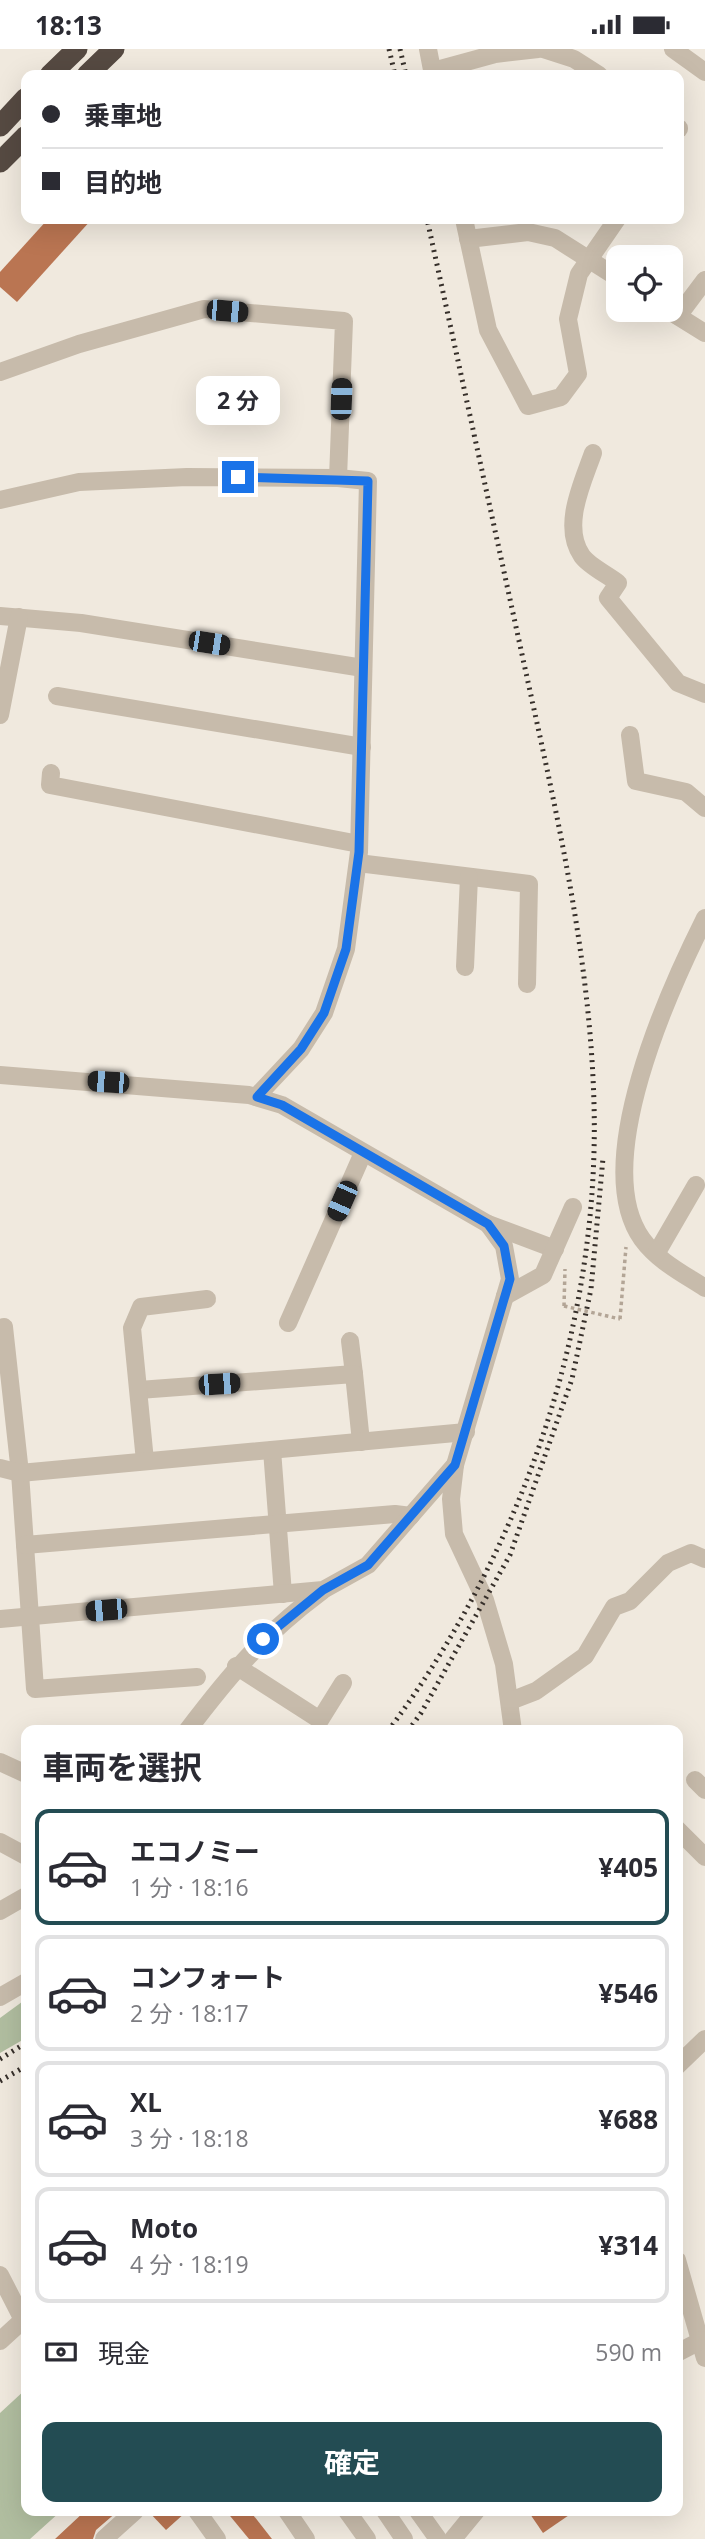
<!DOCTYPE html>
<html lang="ja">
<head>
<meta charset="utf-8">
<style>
  :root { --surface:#fff; --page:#f7f7f7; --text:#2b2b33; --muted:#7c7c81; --line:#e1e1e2; --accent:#234c53 }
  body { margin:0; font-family:"Open Sans","Noto Sans JP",sans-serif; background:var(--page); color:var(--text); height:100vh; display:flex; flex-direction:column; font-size:26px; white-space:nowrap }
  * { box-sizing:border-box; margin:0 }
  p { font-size:23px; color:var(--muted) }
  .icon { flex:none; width:38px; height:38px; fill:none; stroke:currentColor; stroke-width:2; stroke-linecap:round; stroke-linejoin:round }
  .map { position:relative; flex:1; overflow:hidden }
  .details { position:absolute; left:21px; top:1676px; width:662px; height:791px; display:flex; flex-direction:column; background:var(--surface); border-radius:14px; box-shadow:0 7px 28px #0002 }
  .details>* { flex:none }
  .top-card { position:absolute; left:21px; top:21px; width:663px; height:154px; border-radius:14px; box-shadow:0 7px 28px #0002; display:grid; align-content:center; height:154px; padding:0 21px; background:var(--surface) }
  .controls { position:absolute; left:606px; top:196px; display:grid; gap:14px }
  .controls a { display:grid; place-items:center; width:77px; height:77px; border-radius:14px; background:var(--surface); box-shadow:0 7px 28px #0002; font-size:35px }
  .end { position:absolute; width:32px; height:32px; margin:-16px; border:9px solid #1a73e8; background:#fff; box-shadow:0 0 0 4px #fff }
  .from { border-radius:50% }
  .bubble { position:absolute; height:49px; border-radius:14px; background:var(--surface); box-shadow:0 7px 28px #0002; font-size:23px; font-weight:700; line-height:49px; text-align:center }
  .car { position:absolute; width:21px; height:42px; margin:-21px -10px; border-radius:9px; box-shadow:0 0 5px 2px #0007; background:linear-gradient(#222 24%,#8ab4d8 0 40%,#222 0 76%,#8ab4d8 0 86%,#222 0) }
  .top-card b { display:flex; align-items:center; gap:24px; height:66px; font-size:26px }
  .top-card b+b { border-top:2px solid var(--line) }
  .top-card i { width:18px; height:18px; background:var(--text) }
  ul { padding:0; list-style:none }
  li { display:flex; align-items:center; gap:21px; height:116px; margin:0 14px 10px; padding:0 7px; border:4px solid var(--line); border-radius:14px }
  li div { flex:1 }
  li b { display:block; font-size:26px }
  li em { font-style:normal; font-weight:700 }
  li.on { border-color:var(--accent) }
  li>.icon { width:63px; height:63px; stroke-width:1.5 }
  h2 { padding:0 21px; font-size:32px; line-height:84px }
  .pay { display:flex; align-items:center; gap:18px; height:77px; padding:0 21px; font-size:26px }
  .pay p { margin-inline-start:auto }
  .button { display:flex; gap:14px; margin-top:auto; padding:14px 21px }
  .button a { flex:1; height:80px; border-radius:14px; background:var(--accent); color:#fff; font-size:28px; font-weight:700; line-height:80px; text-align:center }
  .status { display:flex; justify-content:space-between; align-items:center; height:49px; padding:0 35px; background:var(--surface); direction:ltr }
  .status svg { height:19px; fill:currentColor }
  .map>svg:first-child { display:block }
  .green { fill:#b1bea0 }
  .building { fill:#ba7552 }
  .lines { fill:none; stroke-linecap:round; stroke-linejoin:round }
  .path { stroke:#b3a596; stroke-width:3.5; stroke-dasharray:3.5 3.5; stroke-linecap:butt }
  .minor { stroke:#c7bbab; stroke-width:18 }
  .highway { stroke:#564a42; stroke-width:21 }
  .rail { stroke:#362f2a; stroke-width:5; stroke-dasharray:2 5; stroke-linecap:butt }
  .path-bridge { stroke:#b3a596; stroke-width:3.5; stroke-dasharray:3.5 3.5; stroke-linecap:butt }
  .route { stroke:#1a73e8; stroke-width:9 }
</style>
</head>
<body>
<div class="status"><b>18:13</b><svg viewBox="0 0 49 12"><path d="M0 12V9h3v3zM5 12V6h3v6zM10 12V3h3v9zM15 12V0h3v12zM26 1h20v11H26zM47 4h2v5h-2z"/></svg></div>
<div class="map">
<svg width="705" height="2490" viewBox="0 0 705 2490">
  <rect width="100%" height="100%" fill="#f0e9de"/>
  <g class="green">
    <polygon points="26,1950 26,1989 0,2004 0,1969"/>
    <polygon points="26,2340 26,2462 61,2462 30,2490 0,2490 0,2364"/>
  </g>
  <g class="building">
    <polygon points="48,170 92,170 17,253 0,238 0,223"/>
    <polygon points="85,2462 118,2462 96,2481 93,2490 55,2490"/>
    <polygon points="148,2462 186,2462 186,2463 166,2481"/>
    <polygon points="226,2462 250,2462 272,2490 249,2490"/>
    <polygon points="528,2462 575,2462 543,2484"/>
  </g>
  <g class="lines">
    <g class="path">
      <polyline points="564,1257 565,1220"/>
      <polyline points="620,1270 626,1198"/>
    </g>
    <g class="minor">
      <polyline points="428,0 433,26"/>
      <polyline points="543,0 574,10 599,26"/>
      <polyline points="673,0 705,23"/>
      <polyline points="433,22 495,5 538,0"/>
      <polyline points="679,79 679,80"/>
      <polyline points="464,170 488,281 528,357 561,348 578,325 568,270 579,225 617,170"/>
      <polyline points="468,190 528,183 555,189 618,229"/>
      <polyline points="668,261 705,284"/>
      <polyline points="678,267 705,231"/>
      <polyline points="0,323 79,295 204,260 344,272 338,429"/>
      <path d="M 593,404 C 583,433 561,477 582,507 C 589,517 608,526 618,534 L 608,549 L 678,634 L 705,645"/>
      <polyline points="0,451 79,433 187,428 338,429 368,432 359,803 346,900 324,964 301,1000 256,1048"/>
      <polyline points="0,567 81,574 363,619"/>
      <polyline points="57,647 362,698"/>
      <polyline points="0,666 19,568"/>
      <polyline points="630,686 636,732 686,743 705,759"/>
      <polyline points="51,724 50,736 359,795"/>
      <polyline points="358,814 529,835 527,935"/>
      <path d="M 705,869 C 669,941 589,1115 642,1190 C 658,1212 682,1224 705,1239"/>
      <polyline points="465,918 469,828"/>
      <polyline points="0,1026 249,1046 282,1056 488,1175 504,1197 510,1230 455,1416 451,1450 454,1485 485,1551 504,1615 513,1682"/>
      <polyline points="488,1175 555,1200"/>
      <polyline points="656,1205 696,1136"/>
      <polyline points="505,1247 543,1226 573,1158"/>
      <polyline points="288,1274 363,1104"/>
      <polyline points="0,1279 4,1278 20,1424 35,1640 197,1628"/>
      <polyline points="350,1292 354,1325"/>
      <polyline points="139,1341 354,1325 361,1393"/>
      <polyline points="272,1401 283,1545"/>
      <polyline points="145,1412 132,1279 141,1258 207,1250"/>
      <polyline points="0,1419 20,1424 466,1383"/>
      <polyline points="25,1496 395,1465 411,1467"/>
      <polyline points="0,1570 323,1541 368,1516 455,1416"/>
      <polyline points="236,1617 320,1671 343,1634"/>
      <polyline points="510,1652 536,1642 585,1607 614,1558 630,1552 668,1514 691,1504 705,1510"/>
      <path d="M 187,1682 C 231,1624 263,1586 322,1542"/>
      <polyline points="0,1713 26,1725"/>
      <polyline points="695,1731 705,1741"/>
      <polyline points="677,1780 705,1808"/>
      <polyline points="0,1793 26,1807"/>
      <polyline points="0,1862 26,1847"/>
      <polyline points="0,1948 26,1933"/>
      <polyline points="677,2017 705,1990"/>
      <polyline points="677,2211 705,2309"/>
      <polyline points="0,2226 23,2271 0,2292"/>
      <polyline points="677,2304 702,2291"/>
      <polyline points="197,2462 217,2490"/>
      <polyline points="287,2462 306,2490"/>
      <polyline points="347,2462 367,2490"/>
      <polyline points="385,2462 404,2490"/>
      <polyline points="418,2462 438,2490"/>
      <polyline points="104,2490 135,2462"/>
      <polyline points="453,2490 476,2462"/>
    </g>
    <g class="highway">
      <polyline points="50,26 77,0"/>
      <polyline points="87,26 114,0"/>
      <polyline points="0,77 26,49"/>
      <polyline points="0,113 26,87"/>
    </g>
    <g class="rail">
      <polyline points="389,0 395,26"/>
      <polyline points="400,0 406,26"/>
      <path d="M 388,1682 C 521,1504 600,1279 594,1055 C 590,904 555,757 523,610 C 491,463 459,316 427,170"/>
      <polyline points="408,1682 421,1664 510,1506 572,1330 591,1240 603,1109"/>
      <polyline points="0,2010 26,1994"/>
      <polyline points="0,2032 26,2017"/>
    </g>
    <polyline class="path-bridge" points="564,1257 620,1270"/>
  </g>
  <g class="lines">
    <polyline class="route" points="238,428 368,432 359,803 346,900 324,964 301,1000 257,1048 282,1056 488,1175 504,1197 510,1230 455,1416 368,1516 323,1541 263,1590"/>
  </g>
</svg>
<div class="controls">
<a><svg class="icon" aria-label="locate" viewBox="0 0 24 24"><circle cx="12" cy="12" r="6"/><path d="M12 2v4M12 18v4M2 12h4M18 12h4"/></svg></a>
</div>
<i class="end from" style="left:263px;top:1590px"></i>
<i class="end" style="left:238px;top:428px"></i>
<div class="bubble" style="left:196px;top:327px;width:84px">2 分</div>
<i class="car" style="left:227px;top:262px;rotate:95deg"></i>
<i class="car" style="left:341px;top:350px;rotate:2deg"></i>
<i class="car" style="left:209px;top:594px;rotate:99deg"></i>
<i class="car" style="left:108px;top:1033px;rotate:274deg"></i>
<i class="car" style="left:342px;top:1152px;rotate:204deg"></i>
<i class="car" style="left:219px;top:1335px;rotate:86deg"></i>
<i class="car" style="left:106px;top:1561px;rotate:265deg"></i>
<div class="top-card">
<b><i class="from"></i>乗車地</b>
<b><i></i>目的地</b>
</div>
<section class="details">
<h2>車両を選択</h2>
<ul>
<li class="on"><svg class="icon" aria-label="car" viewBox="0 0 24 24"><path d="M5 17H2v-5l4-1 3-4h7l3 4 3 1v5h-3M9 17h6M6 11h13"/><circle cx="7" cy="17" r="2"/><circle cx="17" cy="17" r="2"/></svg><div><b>エコノミー</b><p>1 分 · 18:16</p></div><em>¥405</em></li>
<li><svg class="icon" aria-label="car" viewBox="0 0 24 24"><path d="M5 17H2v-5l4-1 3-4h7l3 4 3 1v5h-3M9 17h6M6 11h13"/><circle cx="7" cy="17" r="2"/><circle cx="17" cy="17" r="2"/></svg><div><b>コンフォート</b><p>2 分 · 18:17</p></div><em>¥546</em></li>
<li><svg class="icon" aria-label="car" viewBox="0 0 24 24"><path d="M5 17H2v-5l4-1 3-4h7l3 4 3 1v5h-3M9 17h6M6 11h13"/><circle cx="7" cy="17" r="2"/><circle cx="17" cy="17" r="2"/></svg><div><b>XL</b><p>3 分 · 18:18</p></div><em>¥688</em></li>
<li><svg class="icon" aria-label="car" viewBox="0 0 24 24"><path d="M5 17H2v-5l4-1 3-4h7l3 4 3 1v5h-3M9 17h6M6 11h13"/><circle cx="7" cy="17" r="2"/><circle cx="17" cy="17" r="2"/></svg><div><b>Moto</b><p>4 分 · 18:19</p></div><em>¥314</em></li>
</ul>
<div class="pay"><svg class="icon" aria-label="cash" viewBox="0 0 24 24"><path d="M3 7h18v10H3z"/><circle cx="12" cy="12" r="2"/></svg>現金<p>590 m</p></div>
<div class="button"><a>確定</a></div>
</section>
</div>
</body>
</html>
